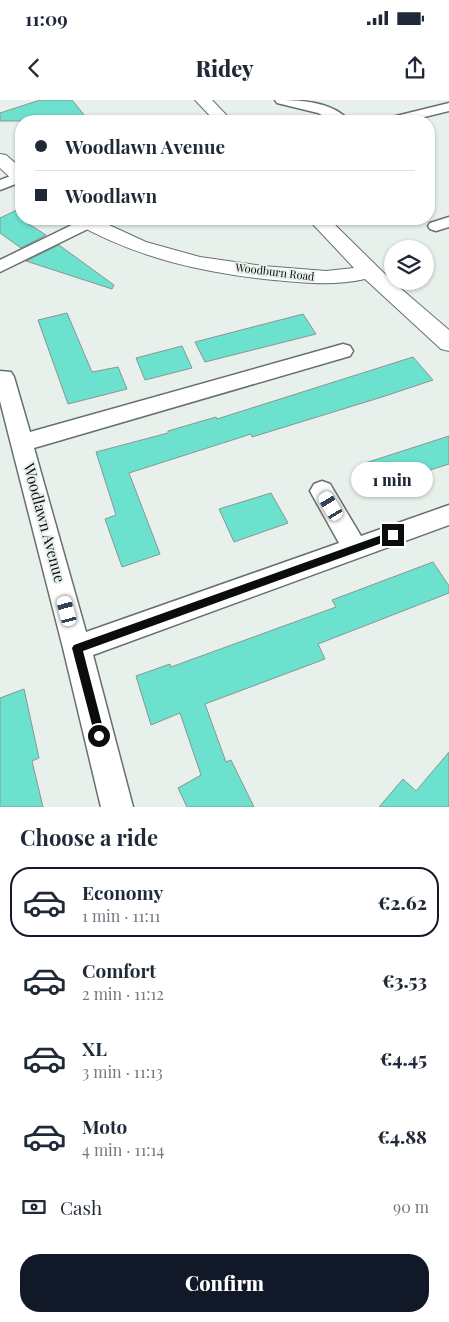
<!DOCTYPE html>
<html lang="en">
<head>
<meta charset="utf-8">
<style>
  :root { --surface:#fff; --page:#f2f2f3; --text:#1f2937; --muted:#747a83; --line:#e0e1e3; --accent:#111827 }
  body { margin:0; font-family:"Playfair Display",serif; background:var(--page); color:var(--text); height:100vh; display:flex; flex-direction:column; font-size:19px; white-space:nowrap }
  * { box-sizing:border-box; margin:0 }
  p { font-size:16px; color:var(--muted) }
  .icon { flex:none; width:28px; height:28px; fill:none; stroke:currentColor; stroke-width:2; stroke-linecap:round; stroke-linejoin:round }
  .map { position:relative; height:707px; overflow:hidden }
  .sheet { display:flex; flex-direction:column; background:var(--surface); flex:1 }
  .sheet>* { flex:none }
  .hud { position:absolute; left:15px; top:15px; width:420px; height:110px; border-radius:20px; box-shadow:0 1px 4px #0004; display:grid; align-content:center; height:110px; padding:0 20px; background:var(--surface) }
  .controls { position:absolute; left:384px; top:140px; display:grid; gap:10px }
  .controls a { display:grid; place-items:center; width:50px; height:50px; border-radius:50%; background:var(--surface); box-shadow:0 1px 4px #0004; font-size:25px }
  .end { position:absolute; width:22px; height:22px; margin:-11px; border:6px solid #0a0d0b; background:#fff; box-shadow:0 0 0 2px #fff }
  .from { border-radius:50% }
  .bubble { position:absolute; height:35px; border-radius:18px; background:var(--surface); box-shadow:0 1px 4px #0004; font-size:16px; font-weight:800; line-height:35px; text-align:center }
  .car { position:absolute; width:15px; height:30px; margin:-15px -8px; border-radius:6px; box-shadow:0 0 4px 1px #0007; background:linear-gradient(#fff 24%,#345 0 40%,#fff 0 76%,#345 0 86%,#fff 0) }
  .hud b { display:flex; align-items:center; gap:18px; height:48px; font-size:19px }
  .hud b+b { border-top:1px solid var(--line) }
  .hud i { width:12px; height:12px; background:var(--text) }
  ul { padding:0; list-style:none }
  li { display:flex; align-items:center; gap:15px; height:70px; margin:0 10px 8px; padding:0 10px; border:2px solid transparent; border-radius:20px }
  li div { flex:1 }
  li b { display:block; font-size:19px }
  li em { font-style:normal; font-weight:800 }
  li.on { border-color:var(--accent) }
  li>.icon { width:45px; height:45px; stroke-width:1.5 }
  h2 { padding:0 20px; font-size:22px; line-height:60px }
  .pay { display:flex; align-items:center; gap:12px; height:55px; padding:0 20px; font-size:19px }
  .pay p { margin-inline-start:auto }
  .cta { display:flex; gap:10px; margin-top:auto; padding:10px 20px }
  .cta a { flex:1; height:58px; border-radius:20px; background:var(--accent); color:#fff; font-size:20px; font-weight:800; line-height:58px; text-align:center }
  .status { display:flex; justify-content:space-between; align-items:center; height:35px; padding:0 25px; background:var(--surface); direction:ltr }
  .status svg { height:14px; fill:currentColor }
  header { display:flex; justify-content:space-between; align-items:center; height:65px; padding:0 20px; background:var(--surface); font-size:22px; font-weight:800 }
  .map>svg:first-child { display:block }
  .building { fill:#6be1ce; stroke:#8b9694 }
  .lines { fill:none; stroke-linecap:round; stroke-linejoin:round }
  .minor-casing { stroke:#68706b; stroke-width:3 }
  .tertiary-casing { stroke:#68706b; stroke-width:2 }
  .minor { fill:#fff; fill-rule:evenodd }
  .tertiary { fill:#fff; fill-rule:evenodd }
  .route { fill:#0a0d0b }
  .labels { text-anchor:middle; stroke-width:4; stroke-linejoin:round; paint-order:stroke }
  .far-street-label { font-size:11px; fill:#0a0d0b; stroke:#e7f0ea }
  .near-street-label { font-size:15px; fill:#0a0d0b; stroke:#e7f0ea }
</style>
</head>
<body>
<div class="status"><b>11:09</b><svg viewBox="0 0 49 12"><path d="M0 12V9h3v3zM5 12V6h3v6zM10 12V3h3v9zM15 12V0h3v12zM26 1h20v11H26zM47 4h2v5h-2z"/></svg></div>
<header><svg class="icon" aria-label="back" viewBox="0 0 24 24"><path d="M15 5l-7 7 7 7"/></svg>Ridey<svg class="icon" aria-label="share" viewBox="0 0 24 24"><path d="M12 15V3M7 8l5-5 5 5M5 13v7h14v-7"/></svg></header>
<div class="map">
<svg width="449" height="707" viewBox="0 0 449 707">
  <rect width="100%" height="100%" fill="#e7f0ea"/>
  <g class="building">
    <polygon points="40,0 72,0 89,21 0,21 0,13"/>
    <polygon points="21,108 21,119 46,135 21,148 0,133 0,118"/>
    <polygon points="59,145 114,185 112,189 26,161"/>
    <polygon points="67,213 92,272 118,267 127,289 68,304 38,220"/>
    <polygon points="303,214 316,234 205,262 195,242"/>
    <polygon points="182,246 192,268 145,280 136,258"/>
    <polygon points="413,257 433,280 382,297 252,337 251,334 129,373 160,454 122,467 105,419 116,415 96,352 168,333 168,331 216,317 217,319"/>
    <polygon points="449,336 449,364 424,372 428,377 403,386 378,394 359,365"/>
    <polygon points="271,393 288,423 234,442 219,409"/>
    <polygon points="433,462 449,486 449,493 318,544 325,559 205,604 226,662 231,660 254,707 187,707 178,688 201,675 180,613 151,625 136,576 170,564 171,567 336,507 332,500"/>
    <polygon points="24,589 39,658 32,661 43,707 0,707 0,598"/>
    <polygon points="449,652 449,707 379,707 403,679 416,691"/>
  </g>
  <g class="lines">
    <g class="minor-casing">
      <g id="minor">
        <path d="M 275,0 C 298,0 333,1 349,21 L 333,21 L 318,13 L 277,3 Z"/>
        <polygon points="449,3 449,11 408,21 386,21 388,18"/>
        <polygon points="21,72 21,82 0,90 0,80"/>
        <polygon points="449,117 449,127 436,131 430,129 428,126 430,123"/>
        <polygon points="91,119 96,123 94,126 0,172 0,160 82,120"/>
        <polygon points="343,244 350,246 353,251 350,256 34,348 86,532 339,443 310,391 314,384 322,381 330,384 361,436 449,405 449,425 93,555 133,707 101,707 63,548 0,301 0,271 11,272 14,277 30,332"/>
      </g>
    </g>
    <g class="tertiary-casing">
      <g id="tertiary">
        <polygon points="195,0 212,0 232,21 215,21"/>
        <polygon points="0,54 6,55 21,68 21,82 14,81 0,68"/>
        <path d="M 72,119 L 96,119 L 146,142 L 200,157 L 263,166 L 326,171 L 354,168 L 308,119 L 329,119 L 392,181 L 449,230 L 449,251 L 441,249 L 365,179 C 334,186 306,183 274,180 C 204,173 137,158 75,123 Z"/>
      </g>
    </g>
    <use href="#minor" class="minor"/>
    <use href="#tertiary" class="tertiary"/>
  </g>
  <polygon class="route" points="393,431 396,433 396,438 83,551 105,636 103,640 99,642 96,640 72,548 74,545"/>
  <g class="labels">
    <g class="far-street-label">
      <text transform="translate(275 172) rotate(7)" y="4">Woodburn Road</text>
    </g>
    <g class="near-street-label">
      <text transform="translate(44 423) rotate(75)" y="5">Woodlawn Avenue</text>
    </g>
  </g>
</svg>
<div class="controls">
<a><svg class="icon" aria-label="layers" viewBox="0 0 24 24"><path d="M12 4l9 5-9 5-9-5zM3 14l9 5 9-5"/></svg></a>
</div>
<i class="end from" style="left:99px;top:636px"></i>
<i class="end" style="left:393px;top:435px"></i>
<div class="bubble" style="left:351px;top:362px;width:82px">1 min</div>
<i class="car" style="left:331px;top:406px;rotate:329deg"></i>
<i class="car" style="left:67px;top:511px;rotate:345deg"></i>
<div class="hud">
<b><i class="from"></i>Woodlawn Avenue</b>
<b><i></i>Woodlawn</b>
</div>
</div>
<section class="sheet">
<h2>Choose a ride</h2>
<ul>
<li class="on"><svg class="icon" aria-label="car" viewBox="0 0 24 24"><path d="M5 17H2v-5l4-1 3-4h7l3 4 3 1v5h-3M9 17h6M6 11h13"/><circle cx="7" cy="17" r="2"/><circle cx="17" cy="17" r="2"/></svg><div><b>Economy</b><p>1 min · 11:11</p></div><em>€2.62</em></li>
<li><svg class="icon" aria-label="car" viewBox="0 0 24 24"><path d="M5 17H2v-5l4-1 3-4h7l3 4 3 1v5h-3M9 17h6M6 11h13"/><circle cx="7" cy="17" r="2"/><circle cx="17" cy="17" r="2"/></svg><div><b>Comfort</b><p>2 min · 11:12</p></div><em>€3.53</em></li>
<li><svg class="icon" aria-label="car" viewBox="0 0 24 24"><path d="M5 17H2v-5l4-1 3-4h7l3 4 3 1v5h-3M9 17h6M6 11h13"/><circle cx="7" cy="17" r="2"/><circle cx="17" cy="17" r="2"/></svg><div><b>XL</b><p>3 min · 11:13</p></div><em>€4.45</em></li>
<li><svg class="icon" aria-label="car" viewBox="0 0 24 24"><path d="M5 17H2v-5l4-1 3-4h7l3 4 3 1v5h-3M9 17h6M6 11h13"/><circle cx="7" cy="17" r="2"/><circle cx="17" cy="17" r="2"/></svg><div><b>Moto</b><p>4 min · 11:14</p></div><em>€4.88</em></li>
</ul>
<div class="pay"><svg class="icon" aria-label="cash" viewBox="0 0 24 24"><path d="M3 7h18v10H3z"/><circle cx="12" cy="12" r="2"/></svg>Cash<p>90 m</p></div>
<div class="cta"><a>Confirm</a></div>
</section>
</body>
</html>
